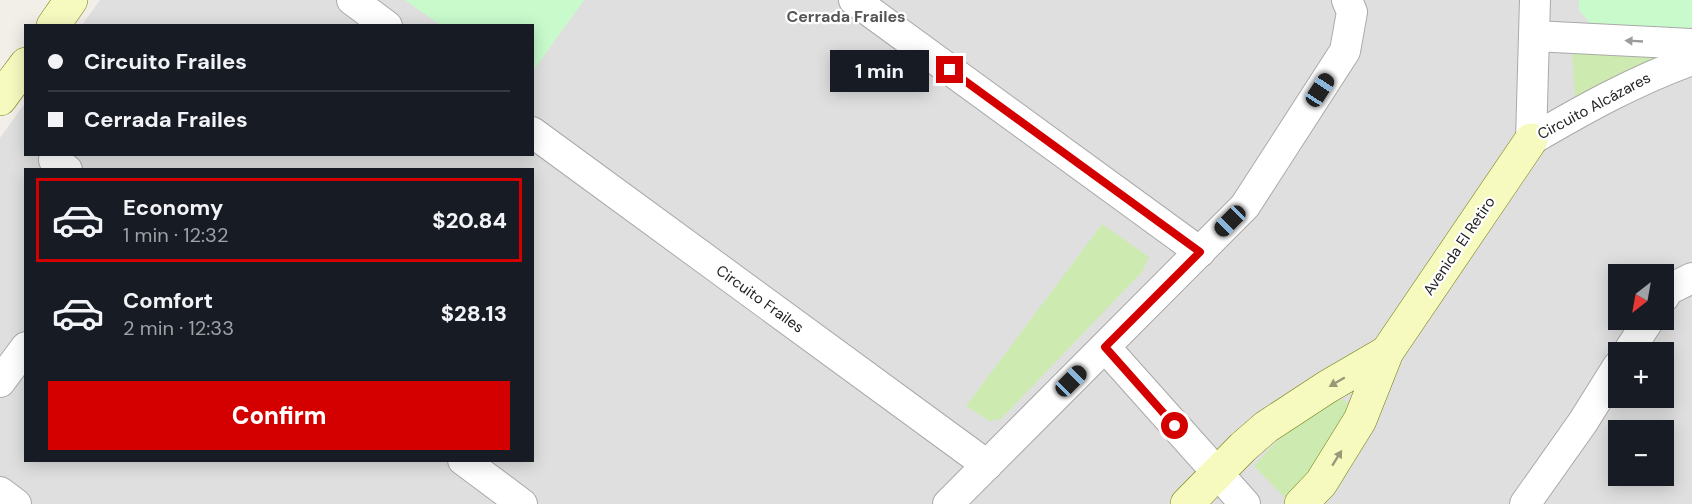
<!DOCTYPE html>
<html lang="en">
<head>
<meta charset="utf-8">
<style>
  :root { --surface:#171b24; --page:#242831; --text:#f1f3f6; --muted:#9ea1a6; --line:#363941; --accent:#d40000 }
  body { margin:0; font-family:"DM Sans",sans-serif; background:var(--page); color:var(--text); height:100vh; display:flex; flex-direction:column; font-size:22px; white-space:nowrap }
  * { box-sizing:border-box; margin:0 }
  p { font-size:20px; color:var(--muted) }
  .icon { flex:none; width:33px; height:33px; fill:none; stroke:currentColor; stroke-width:2; stroke-linecap:round; stroke-linejoin:round }
  .map { position:relative; flex:1; overflow:hidden }
  .details { position:absolute; left:24px; top:168px; width:510px; height:294px; display:flex; flex-direction:column; background:var(--surface); border-radius:0px; box-shadow:0 3px 15px #0003 }
  .details>* { flex:none }
  .top-card { position:absolute; left:24px; top:24px; width:510px; height:132px; border-radius:0px; box-shadow:0 3px 15px #0003; display:grid; align-content:center; height:132px; padding:0 24px; background:var(--surface) }
  .needle { width:39px; rotate:211deg }
  .controls { position:absolute; left:1608px; top:264px; display:grid; gap:12px }
  .controls a { display:grid; place-items:center; width:66px; height:66px; border-radius:0px; background:var(--surface); box-shadow:0 3px 15px #0003; font-size:30px }
  .end { position:absolute; width:27px; height:27px; margin:-14px; border:8px solid #d40000; background:#fff; box-shadow:0 0 0 3px #fff }
  .from { border-radius:50% }
  .bubble { position:absolute; height:42px; border-radius:0px; background:var(--surface); box-shadow:0 3px 15px #0003; font-size:20px; font-weight:800; line-height:42px; text-align:center }
  .car { position:absolute; width:18px; height:36px; margin:-18px -9px; border-radius:8px; box-shadow:0 0 4px 2px #0007; background:linear-gradient(#222 24%,#8ab4d8 0 40%,#222 0 76%,#8ab4d8 0 86%,#222 0) }
  .top-card b { display:flex; align-items:center; gap:21px; height:57px; font-size:22px }
  .top-card b+b { border-top:2px solid var(--line) }
  .top-card i { width:15px; height:15px; background:var(--text) }
  ul { padding:10px 0 0; list-style:none }
  li { display:flex; align-items:center; gap:18px; height:84px; margin:0 12px 9px; padding:0 12px; border:3px solid transparent; border-radius:0px }
  li div { flex:1 }
  li b { display:block; font-size:22px }
  li em { font-style:normal; font-weight:800 }
  li.selected { border-color:var(--accent) }
  li>.icon { width:54px; height:54px; stroke-width:1.5 }
  .action { display:flex; gap:12px; margin-top:auto; padding:12px 24px }
  .action a { flex:1; height:69px; border-radius:0px; background:var(--accent); color:#fff; font-size:24px; font-weight:800; line-height:69px; text-align:center }
  .map>svg:first-child { display:block }
  .residential { fill:#e0dfdf; fill-rule:evenodd }
  .grass { fill:#cdebb0 }
  .park { fill:#c8facc }
  .lines { fill:none; stroke-linecap:round; stroke-linejoin:round }
  .street-casing { stroke:#a9a9a9; stroke-width:32 }
  .secondary-casing { stroke:#707d05; stroke-width:34 }
  .street { stroke:#fff; stroke-width:30 }
  .secondary { stroke:#f7fabf; stroke-width:33 }
  .oneway { fill:#9c9c9c }
  .oneway2 { fill:#979978 }
  .route { stroke:#d40000; stroke-width:8 }
  .labels { text-anchor:middle; stroke-width:4.5; stroke-linejoin:round; paint-order:stroke }
  .street-label { font-size:15px; fill:#222; stroke:#fff }
  .neighbourhood-label { font-size:16px; font-weight:bold; fill:#555; stroke:#fff }
</style>
</head>
<body>
<div class="map">
<svg width="1692" height="504" viewBox="0 0 1692 504">
  <rect width="100%" height="100%" fill="#f2efe9"/>
  <path class="residential" d="M 100,0 L 1692,0 L 1692,504 L 0,504 L 0,138 L 25,103 L 26,154 L 532,154 L 532,26 L 82,25 ZM 26,170 L 532,170 L 532,460 L 26,460 ZM 1618,274 L 1664,274 L 1664,320 L 1618,320 ZM 1618,352 L 1664,352 L 1664,398 L 1618,398 ZM 1618,430 L 1664,430 L 1664,476 L 1618,476 Z"/>
  <g class="grass">
    <polygon points="1572,51 1664,55 1623,73 1575,98"/>
    <polygon points="1102,224 1149,257 1142,272 1001,419 989,421 966,406"/>
    <polygon points="1343,399 1351,407 1341,434 1286,499 1254,466 1276,442 1317,408"/>
  </g>
  <g class="park">
    <polygon points="405,0 584,0 533,71 532,26 440,25"/>
    <polygon points="1579,0 1692,0 1692,29 1593,27 1579,10"/>
  </g>
  <g class="lines">
    <g class="street-casing">
      <g id="street">
        <polyline points="352,0 387,26"/>
        <polyline points="854,0 1200,252"/>
        <polyline points="1534,36 1692,44"/>
        <polyline points="532,132 987,465"/>
        <path d="M 1531,140 C 1584,109 1634,81 1692,60"/>
        <polyline points="1531,140 1535,0"/>
        <polyline points="54,160 67,170"/>
        <polyline points="1664,297 1668,290 1692,278"/>
        <polyline points="1105,347 1245,504"/>
        <polyline points="1628,352 1649,320"/>
        <polyline points="0,382 26,347"/>
        <polyline points="463,460 522,504"/>
        <polyline points="0,492 16,504"/>
        <polyline points="948,504 1245,206 1345,51 1352,12 1347,0"/>
        <polyline points="1525,504 1583,422 1618,366"/>
      </g>
    </g>
    <g class="secondary-casing">
      <g id="secondary">
        <polyline points="53,26 71,0"/>
        <polyline points="0,99 26,64"/>
        <polyline points="1187,504 1243,447 1266,427 1327,387 1387,352"/>
        <polyline points="1301,504 1321,483 1360,420 1387,352 1531,140"/>
      </g>
    </g>
    <use href="#street" class="street"/>
    <use href="#secondary" class="secondary"/>
  </g>
  <defs><path id="oneway-solid" d="M-6-.8H1V-3.2L6.5 0L1 3.2V.8H-6Z" transform="scale(1.5)"/></defs>
  <use class="oneway" href="#oneway-solid" transform="translate(1634 41) rotate(-177)"/>
  <g class="oneway2">
    <use href="#oneway-solid" transform="translate(1337 382) rotate(150)"/>
    <use href="#oneway-solid" transform="translate(1337 458) rotate(-58)"/>
  </g>
  <g class="lines">
    <polyline class="route" points="950,70 1200,252 1105,347 1175,426"/>
  </g>
  <g class="labels">
    <g class="street-label">
      <text transform="translate(1594 106) rotate(-28)" y="5">Circuito Alcázares</text>
      <text transform="translate(1459 246) rotate(-56)" y="5">Avenida El Retiro</text>
      <text transform="translate(760 299) rotate(36)" y="5">Circuito Frailes</text>
    </g>
    <g class="neighbourhood-label">
      <text x="846" y="22">Cerrada Frailes</text>
    </g>
  </g>
</svg>
<div class="controls">
<a><svg class="needle" viewBox="-14 -14 28 28"><path d="M0-13l5 13h-10z" fill="#e53935"/><path d="M0 13l5-13h-10z" fill="#9ea1a6"/></svg></a>
<a>+</a>
<a>−</a>
</div>
<i class="end from" style="left:1175px;top:426px"></i>
<i class="end" style="left:950px;top:70px"></i>
<div class="bubble" style="left:830px;top:50px;width:99px">1 min</div>
<i class="car" style="left:1320px;top:90px;rotate:33deg"></i>
<i class="car" style="left:1230px;top:221px;rotate:225deg"></i>
<i class="car" style="left:1071px;top:381px;rotate:45deg"></i>
<div class="top-card">
<b><i class="from"></i>Circuito Frailes</b>
<b><i></i>Cerrada Frailes</b>
</div>
<section class="details">
<ul>
<li class="selected"><svg class="icon" aria-label="car" viewBox="0 0 24 24"><path d="M5 17H2v-5l4-1 3-4h7l3 4 3 1v5h-3M9 17h6M6 11h13"/><circle cx="7" cy="17" r="2"/><circle cx="17" cy="17" r="2"/></svg><div><b>Economy</b><p>1 min · 12:32</p></div><em>$20.84</em></li>
<li><svg class="icon" aria-label="car" viewBox="0 0 24 24"><path d="M5 17H2v-5l4-1 3-4h7l3 4 3 1v5h-3M9 17h6M6 11h13"/><circle cx="7" cy="17" r="2"/><circle cx="17" cy="17" r="2"/></svg><div><b>Comfort</b><p>2 min · 12:33</p></div><em>$28.13</em></li>
</ul>
<div class="action"><a>Confirm</a></div>
</section>
</div>
</body>
</html>
